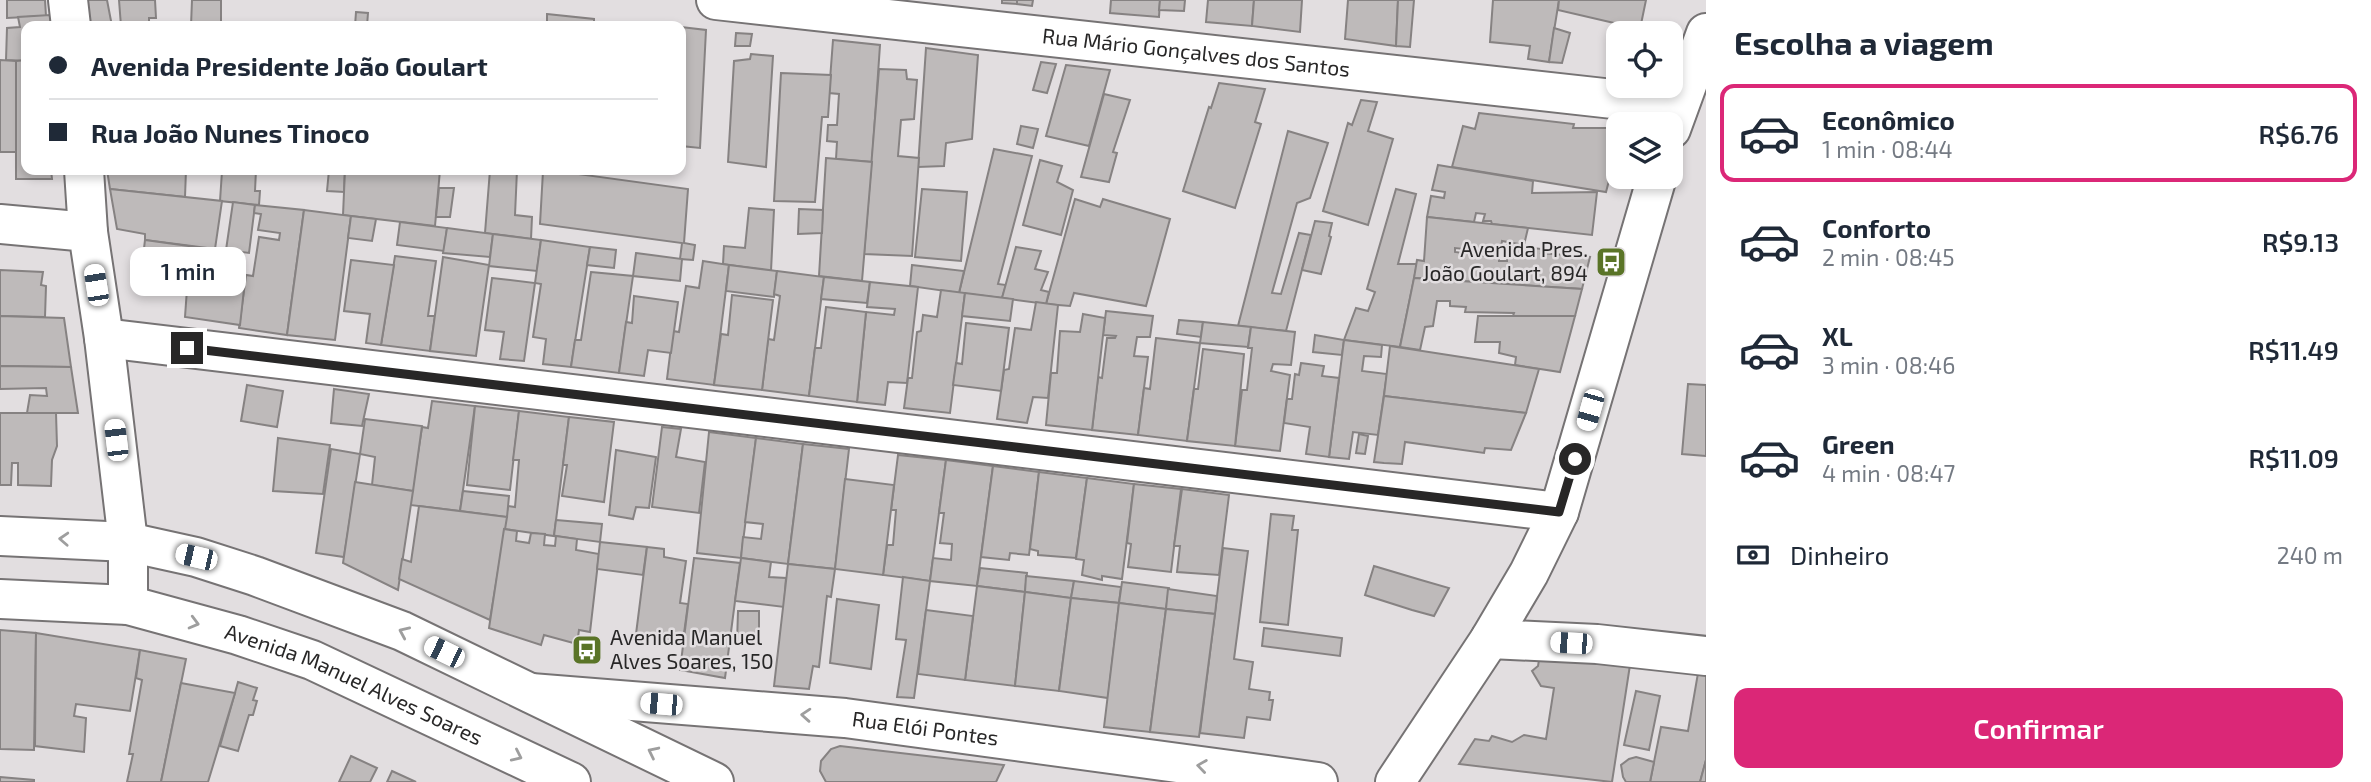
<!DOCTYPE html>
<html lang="pt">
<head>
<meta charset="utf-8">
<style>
  :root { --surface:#fff; --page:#f6f6f7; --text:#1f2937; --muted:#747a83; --line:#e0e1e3; --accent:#db2777 }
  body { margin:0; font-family:"Exo 2",sans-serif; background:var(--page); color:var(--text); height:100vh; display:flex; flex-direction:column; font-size:26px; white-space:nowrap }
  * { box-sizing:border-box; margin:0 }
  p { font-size:23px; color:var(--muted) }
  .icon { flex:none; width:38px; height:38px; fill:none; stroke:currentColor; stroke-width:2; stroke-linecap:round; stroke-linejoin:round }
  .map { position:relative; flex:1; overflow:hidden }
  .side { display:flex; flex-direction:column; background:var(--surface); width:665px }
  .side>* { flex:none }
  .top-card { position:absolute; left:21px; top:21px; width:665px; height:154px; border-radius:14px; box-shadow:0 4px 10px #0003; display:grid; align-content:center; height:154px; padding:0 28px; background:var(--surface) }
  .buttons { position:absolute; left:1606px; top:21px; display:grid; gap:14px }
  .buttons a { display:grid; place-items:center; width:77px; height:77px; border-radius:14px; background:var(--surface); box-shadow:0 4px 10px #0003; font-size:35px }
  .end { position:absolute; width:32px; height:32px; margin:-16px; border:9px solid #282727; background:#fff; box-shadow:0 0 0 4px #fff }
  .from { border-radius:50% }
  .bubble { position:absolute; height:49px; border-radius:14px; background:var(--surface); box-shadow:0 4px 10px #0003; font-size:23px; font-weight:600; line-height:49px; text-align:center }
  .car { position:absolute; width:21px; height:42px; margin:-21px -10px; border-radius:9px; box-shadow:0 0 5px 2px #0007; background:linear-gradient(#fff 24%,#345 0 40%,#fff 0 76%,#345 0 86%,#fff 0) }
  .top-card b { display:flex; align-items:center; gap:24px; height:66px; font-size:26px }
  .top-card b+b { border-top:2px solid var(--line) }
  .top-card i { width:18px; height:18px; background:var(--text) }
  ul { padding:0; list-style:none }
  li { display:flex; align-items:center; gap:21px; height:98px; margin:0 14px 10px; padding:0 14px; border:4px solid transparent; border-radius:14px }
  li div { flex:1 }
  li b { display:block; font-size:26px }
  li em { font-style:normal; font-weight:600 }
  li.on { border-color:var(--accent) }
  li>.icon { width:63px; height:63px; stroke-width:1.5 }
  h2 { padding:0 28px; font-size:32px; line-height:84px }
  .pay { display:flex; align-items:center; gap:18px; height:77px; padding:0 28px; font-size:26px }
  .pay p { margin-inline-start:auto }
  .cta { display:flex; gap:14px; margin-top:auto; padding:14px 28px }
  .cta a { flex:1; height:80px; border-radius:14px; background:var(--accent); color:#fff; font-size:28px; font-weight:600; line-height:80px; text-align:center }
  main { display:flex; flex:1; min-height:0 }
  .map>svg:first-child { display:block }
  .building { fill:#bebaba; stroke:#868282; stroke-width:2 }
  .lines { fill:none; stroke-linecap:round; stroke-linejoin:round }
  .minor-casing { stroke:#767374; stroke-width:42 }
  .major-casing { stroke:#767374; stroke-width:42 }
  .minor { stroke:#fff; stroke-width:38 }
  .major { stroke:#fff; stroke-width:38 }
  .oneway { stroke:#9e9e9e }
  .route { stroke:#282727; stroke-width:9 }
  .labels { text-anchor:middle; stroke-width:5; stroke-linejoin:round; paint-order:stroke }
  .street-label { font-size:21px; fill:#282727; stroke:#e2dee0 }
  .poi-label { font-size:21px; fill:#282727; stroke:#e2dee0; text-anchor:end }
</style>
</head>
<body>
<main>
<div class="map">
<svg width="1706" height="782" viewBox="0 0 1706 782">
  <rect width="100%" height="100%" fill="#e2dee0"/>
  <g class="building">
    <polygon points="7,0 45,0 46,16 7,18"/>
    <polygon points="81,0 107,0 112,26 85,26"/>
    <polygon points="119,0 155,0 156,18 149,18 149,26 121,26"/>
    <polygon points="192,0 221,0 221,26 191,26"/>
    <polygon points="1002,0 1017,0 1017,4 1002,3"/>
    <polygon points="1017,0 1033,0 1032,6 1017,4"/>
    <polygon points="1111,0 1160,0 1159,17 1110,13"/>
    <polygon points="1160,0 1185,0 1184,11 1159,10"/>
    <polygon points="1208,0 1254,0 1252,26 1206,22"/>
    <polygon points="1254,0 1302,0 1300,32 1252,26"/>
    <polygon points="1348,0 1398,0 1396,46 1345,39"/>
    <polygon points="1398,0 1414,0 1410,47 1396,46"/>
    <polygon points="1493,0 1559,0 1549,62 1528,59 1530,46 1490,42"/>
    <polygon points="1559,0 1646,0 1640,29 1558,10"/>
    <polygon points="356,12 368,13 367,26 355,26"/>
    <polygon points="547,14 594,19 594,26 547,26"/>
    <polygon points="50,15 52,26 26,26 26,61 6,60 7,28 20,27 18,17"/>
    <polygon points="681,27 706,30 700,148 681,146"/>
    <polygon points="1554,28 1570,33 1562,63 1549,62"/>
    <polygon points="736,33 752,34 750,46 735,46"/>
    <polygon points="833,40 880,45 872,162 836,159 837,142 827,141 828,125 837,125 839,94 829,93"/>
    <polygon points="926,48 978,55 972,139 946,143 944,166 918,167"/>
    <polygon points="751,54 773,56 766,167 728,162 734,61 750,59"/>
    <polygon points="0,60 16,61 16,152 0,152"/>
    <polygon points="26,60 26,170 51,170 52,179 16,179 16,61"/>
    <polygon points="1041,62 1056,64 1047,93 1033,90"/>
    <polygon points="1066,65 1110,70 1089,146 1046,136"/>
    <polygon points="879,69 906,70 907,79 917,80 914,119 901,120 898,156 919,158 912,256 864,254"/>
    <polygon points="781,73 831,75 828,117 822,117 815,202 774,201"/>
    <polygon points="1219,83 1265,89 1255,122 1261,124 1235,208 1183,191 1209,107 1211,108"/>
    <polygon points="1104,94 1130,100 1113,152 1117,153 1109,182 1081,177"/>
    <polygon points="1361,100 1377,102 1368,131 1393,139 1368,225 1323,211 1348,123 1352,125"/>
    <polygon points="1479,113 1574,124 1573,128 1619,128 1619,142 1606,192 1452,167 1463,126 1475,129"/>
    <polygon points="1021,126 1038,129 1033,148 1017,144"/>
    <polygon points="1288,131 1328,143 1310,198 1297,203 1272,293 1281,294 1299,233 1311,235 1286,331 1238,326"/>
    <polygon points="994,149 1032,156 998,284 1006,285 1002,298 959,293"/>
    <polygon points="826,158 872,162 862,281 819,276"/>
    <polygon points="1040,160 1062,166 1057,182 1073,190 1061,235 1023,225"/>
    <polygon points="1438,165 1533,181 1532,193 1597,192 1592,235 1492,224 1491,221 1483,221 1485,214 1476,213 1474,222 1427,217 1431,196 1444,198 1445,192 1432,190"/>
    <polygon points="107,170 186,170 185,197 110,189"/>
    <rect x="186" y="170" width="22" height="3"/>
    <polygon points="216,170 256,170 255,191 260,191 259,205 220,201 222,171"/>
    <polygon points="329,170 345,170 344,192 327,191"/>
    <polygon points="345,170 440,170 435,226 343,215"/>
    <polygon points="490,170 517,170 515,215 532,217 531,239 485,233"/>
    <polygon points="541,170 563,170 563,172 688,189 684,243 695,245 693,260 680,259 682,243 540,224 543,171"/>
    <polygon points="439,188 454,188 450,217 436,217"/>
    <polygon points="110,189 222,201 215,249 145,240 145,234 117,229"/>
    <polygon points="922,189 967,192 961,261 915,257"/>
    <polygon points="1396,189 1416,194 1398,264 1417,264 1400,347 1344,340 1356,308 1368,311 1375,292 1367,289"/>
    <polygon points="1075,199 1100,207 1103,199 1170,219 1146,306 1074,293 1070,306 1046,304"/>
    <polygon points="233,202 255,205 249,253 226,250"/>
    <polygon points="255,205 304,210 287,335 239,328 246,275 253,276 259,237 279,240 280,233 258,230 261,214 254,213"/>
    <polygon points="749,208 774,210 771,271 723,264 724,246 745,248"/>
    <polygon points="799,209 823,210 822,233 798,234"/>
    <polygon points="304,210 351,216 335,340 287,335"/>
    <polygon points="351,216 376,219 372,241 348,238"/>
    <polygon points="1427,217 1528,228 1524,245 1502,241 1501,248 1485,246 1483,251 1455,248 1455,252 1499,258 1499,261 1507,261 1507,245 1542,249 1541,253 1590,257 1582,289 1414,278 1417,260 1424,261"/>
    <polygon points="1315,221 1332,223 1329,236 1331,237 1321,274 1302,270"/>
    <polygon points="400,222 447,228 444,251 397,245"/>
    <polygon points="447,228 493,234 490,257 443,253"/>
    <polygon points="493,234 541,240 537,271 489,266"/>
    <polygon points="145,240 196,247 192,285 244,289 240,325 185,317 187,289 140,283"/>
    <polygon points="541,240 590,247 571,367 543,364 546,339 533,337 541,284 535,283"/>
    <polygon points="590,247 616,250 614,268 587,265"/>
    <polygon points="1016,247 1041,251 1035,269 1048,272 1041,290 1049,292 1046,304 1002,298"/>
    <polygon points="636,253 682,259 680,281 633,276"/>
    <polygon points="395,256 436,261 428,316 435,316 430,351 381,345"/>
    <polygon points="443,257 489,265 476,356 430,351"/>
    <polygon points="351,260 394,265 381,345 366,343 370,314 344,311"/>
    <polygon points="703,261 729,265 714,385 667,379 673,331 679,332 686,286 699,288"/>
    <polygon points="729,265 777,271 774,297 726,291"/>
    <polygon points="912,265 964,271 959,293 910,286"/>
    <polygon points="0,270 43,272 41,285 46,286 45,317 0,316"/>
    <polygon points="777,271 824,277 809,396 762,390 768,339 774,340 780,296 774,294"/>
    <polygon points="591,272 633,276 619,373 571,367 575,340 581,340"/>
    <polygon points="824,277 870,282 867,303 821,299"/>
    <polygon points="492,278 535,283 524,361 500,359 504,332 485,330"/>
    <polygon points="1414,278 1582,289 1575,316 1513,316 1514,313 1465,312 1466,307 1450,306 1450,301 1437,301 1433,326 1425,327 1420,350 1400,347"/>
    <polygon points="870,282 918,287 907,383 888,382 885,405 857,402 866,312 894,315 895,309 867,307"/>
    <polygon points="941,290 965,293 950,413 904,408 908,378 912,378 917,332 921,331 923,315 937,317"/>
    <polygon points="965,293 1013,299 1010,321 962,316"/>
    <polygon points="732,295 773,300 762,390 714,385 721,334 728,335"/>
    <polygon points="634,296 678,302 671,353 648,350 644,376 619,373 626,322 632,323"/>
    <polygon points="1036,302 1058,305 1048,398 1033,397 1027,423 997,419 1004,370 1009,369 1015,328 1031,330"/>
    <polygon points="826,307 866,312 857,402 809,396 815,348 821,348"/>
    <polygon points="1106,311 1153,316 1150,337 1137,337 1134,356 1148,357 1138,435 1092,430 1098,377 1102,378 1107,338 1115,338 1116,336 1103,335"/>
    <polygon points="1083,314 1105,318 1092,430 1046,425 1051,373 1057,373 1060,331 1080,332"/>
    <polygon points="0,316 64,318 71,367 0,366"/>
    <polygon points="1478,316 1575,316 1560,372 1515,365 1516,357 1499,353 1500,342 1475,342"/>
    <polygon points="1179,320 1203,322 1201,337 1177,334"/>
    <polygon points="1203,322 1251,327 1248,347 1200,343"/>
    <polygon points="966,323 1009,328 1001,391 953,385 956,363 962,364"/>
    <polygon points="1251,327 1295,332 1291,365 1273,364 1271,371 1290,375 1280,451 1235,446 1242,390 1247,390 1252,348 1248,348"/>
    <polygon points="1315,335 1344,340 1342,355 1313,352"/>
    <polygon points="1156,338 1200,343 1187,441 1138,435 1144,388 1150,389"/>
    <polygon points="1344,340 1382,345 1381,357 1364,356 1362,371 1387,374 1378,435 1353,432 1349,459 1329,457"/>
    <polygon points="1390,346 1539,369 1526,413 1384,396"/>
    <polygon points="1203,349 1244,354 1235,446 1187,441 1194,389 1198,389"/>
    <polygon points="1301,363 1324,366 1322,376 1339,378 1329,457 1306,454 1310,427 1284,423 1287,399 1292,399 1295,374 1299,375"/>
    <polygon points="0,366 71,367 78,413 27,413 30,395 47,396 46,388 0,389"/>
    <polygon points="1688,384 1706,385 1706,456 1682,454"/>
    <polygon points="247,385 283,391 277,427 241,421"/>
    <polygon points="334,389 369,394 362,426 331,423"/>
    <polygon points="1384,396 1526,413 1511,450 1485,448 1484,453 1405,442 1402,464 1384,463 1374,462"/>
    <polygon points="432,401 475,406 460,511 410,505 422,427 428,428"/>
    <polygon points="475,406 519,411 510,490 467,485"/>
    <polygon points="519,411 569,417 554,536 504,529 508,506 515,507 519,460 513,460"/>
    <polygon points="0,413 56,413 57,446 52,460 51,486 18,485 18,463 12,463 11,485 0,485"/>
    <polygon points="569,417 614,422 604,502 562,496 567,465 563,465"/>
    <polygon points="365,419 422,426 413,491 372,485 375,457 360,454"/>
    <polygon points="662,427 681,429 676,457 705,462 699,513 652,507"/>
    <polygon points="709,432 756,438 741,558 697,553"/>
    <polygon points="1359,434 1368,436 1365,454 1356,453"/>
    <polygon points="278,438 330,445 323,494 273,491"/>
    <polygon points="756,438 803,444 788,564 741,558 743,537 761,539 763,524 745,522"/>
    <polygon points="803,444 849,449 835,569 788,564"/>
    <polygon points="331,449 360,454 344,557 316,553"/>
    <polygon points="616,450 656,457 649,508 636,507 633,519 609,515"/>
    <polygon points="898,455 946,460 930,581 883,575 887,545 893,545 896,510 891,510"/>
    <polygon points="946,460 993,466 977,586 930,581 933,558 951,560 952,544 940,543 944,513 939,513"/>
    <polygon points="993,466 1039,472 1029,555 1010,553 1009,560 981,557"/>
    <polygon points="1039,472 1087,478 1076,558 1038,555 1038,551 1030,549"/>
    <polygon points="1087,478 1134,484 1122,579 1102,576 1102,580 1082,575 1084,560 1076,559"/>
    <polygon points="845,479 894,485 883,575 835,569"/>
    <polygon points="355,482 413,491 398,590 343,563"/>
    <polygon points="1134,484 1181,489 1171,572 1128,567 1131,544 1127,543"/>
    <polygon points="1182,489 1229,495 1219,575 1177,572 1180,546 1174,546"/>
    <polygon points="463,491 509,496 507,517 460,511"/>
    <polygon points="419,506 507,517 490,620 399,579 402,559 411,562"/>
    <polygon points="1271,514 1294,516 1292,530 1298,530 1288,625 1260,622"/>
    <polygon points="556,520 602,524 600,542 554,536"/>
    <polygon points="504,529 517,531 516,541 529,543 531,533 545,534 544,545 555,546 556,536 577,539 576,550 599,554 590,632 579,630 577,644 544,635 541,645 489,628"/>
    <polygon points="600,542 647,547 643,575 597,569"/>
    <polygon points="647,547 664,549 664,557 686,561 680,603 688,604 683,641 636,634"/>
    <polygon points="1223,548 1248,551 1234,659 1253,662 1249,689 1270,692 1269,700 1273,700 1270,720 1247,717 1244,738 1200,733"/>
    <polygon points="694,558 740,563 725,678 680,670"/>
    <polygon points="741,558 771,562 769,577 786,578 784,607 735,601"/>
    <polygon points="788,564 835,569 831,597 827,596 819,667 813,666 809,689 774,686"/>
    <polygon points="1374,566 1421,580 1449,588 1434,616 1412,610 1365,595"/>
    <polygon points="980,568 1027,573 1025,592 977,586"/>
    <polygon points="1026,576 1074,581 1071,598 1025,592"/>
    <polygon points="903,577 930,581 914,698 897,697 906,640 896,639"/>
    <polygon points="1074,581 1121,587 1119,603 1071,598"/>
    <polygon points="1122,582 1169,588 1166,609 1119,603"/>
    <polygon points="977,586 1025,592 1015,686 965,680"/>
    <polygon points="1168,589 1217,596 1215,614 1166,609"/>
    <polygon points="1025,592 1071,598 1059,691 1015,686"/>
    <polygon points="1071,598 1119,603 1108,698 1059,691"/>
    <polygon points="837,599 879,605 871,669 830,663"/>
    <polygon points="1119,603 1166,609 1150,732 1104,727"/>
    <polygon points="1166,609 1215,614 1199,737 1150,732"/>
    <polygon points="926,610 973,616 965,680 918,674"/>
    <polygon points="738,611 759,611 759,644 737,643"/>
    <polygon points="1264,628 1342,638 1340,656 1262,646"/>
    <polygon points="0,630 36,633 34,750 0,749"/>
    <polygon points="36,633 140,650 130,711 76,704 74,716 86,718 84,752 35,746"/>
    <polygon points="140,650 186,659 161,782 127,782 133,754 129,754 142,680 136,678"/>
    <polygon points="1540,654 1630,665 1612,782 1459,764 1475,739 1489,741 1492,736 1512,742 1524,735 1546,739 1554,688 1541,686 1532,671 1538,666"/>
    <polygon points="1698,673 1706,674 1706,760 1700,782 1650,782 1661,727 1688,731"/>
    <polygon points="238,682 257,688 253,700 257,701 253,715 249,715 238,751 220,746"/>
    <polygon points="181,683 235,693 208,782 161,782"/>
    <polygon points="1636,691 1660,696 1649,750 1624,745"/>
    <polygon points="840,746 1004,765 996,782 826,782 820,771 821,761 831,749"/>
    <polygon points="351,756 377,768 370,782 339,782"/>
    <polygon points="1636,757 1654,762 1650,782 1626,782 1623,777 1621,765 1629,759"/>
    <polygon points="1706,760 1706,782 1700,782"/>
    <polygon points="392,771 416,782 387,782"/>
    <polygon points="0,777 34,780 34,782 0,782"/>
  </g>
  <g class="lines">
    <g class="minor-casing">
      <g id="minor">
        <polyline points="68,0 71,26"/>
        <path id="s1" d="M 716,0 L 1631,101 L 1677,111"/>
        <polyline points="84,170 88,232"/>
        <polyline points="0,224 88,232 104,338 128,542 128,605"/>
        <polyline points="104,338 1559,512"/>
        <polyline points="1490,639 1597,644 1706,656"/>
        <path id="s2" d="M 531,693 L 845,718 L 1318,782"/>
      </g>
    </g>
    <g class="major-casing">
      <g id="major">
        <polyline points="1671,129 1706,33"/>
        <polyline points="0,536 128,542 196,557 255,576 402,631 714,782"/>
        <path id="s3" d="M 0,599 L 128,605 L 238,635 L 312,660 L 571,782"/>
        <polyline points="1395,782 1490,639 1529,573 1559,512 1657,177"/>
      </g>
    </g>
    <use href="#minor" class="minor"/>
    <use href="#major" class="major"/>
  </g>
  <defs><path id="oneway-chevron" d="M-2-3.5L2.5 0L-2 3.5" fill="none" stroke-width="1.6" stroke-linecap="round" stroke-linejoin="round" transform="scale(1.75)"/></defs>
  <g class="oneway">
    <use href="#oneway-chevron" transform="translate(64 539) rotate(-177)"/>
    <use href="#oneway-chevron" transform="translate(194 623) rotate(15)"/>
    <use href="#oneway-chevron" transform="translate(404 632) rotate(-156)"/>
    <use href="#oneway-chevron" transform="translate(806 715) rotate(-176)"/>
    <use href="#oneway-chevron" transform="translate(653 752) rotate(-154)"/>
    <use href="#oneway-chevron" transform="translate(517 756) rotate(25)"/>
    <use href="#oneway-chevron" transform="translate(1202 766) rotate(-172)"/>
  </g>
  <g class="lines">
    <polyline class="route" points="187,348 1559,512 1575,459"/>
  </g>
  <defs>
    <g id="bus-square" transform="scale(1.575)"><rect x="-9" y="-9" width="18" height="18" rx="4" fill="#5a7427" stroke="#e2dee0"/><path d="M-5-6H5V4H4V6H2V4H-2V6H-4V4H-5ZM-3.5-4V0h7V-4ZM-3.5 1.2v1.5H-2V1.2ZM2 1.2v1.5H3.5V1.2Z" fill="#fff"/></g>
  </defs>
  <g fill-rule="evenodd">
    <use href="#bus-square" x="1611" y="262"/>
    <use href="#bus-square" x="587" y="650"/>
  </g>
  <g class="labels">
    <g class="street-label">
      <text dy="7" stroke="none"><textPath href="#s1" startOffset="483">Rua Mário Gonçalves dos Santos</textPath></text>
      <text dy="7" stroke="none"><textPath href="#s3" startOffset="368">Avenida Manuel Alves Soares</textPath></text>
      <text dy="7" stroke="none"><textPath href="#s2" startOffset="396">Rua Elói Pontes</textPath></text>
    </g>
    <g class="poi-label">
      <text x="1588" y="257">Avenida Pres.<tspan x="1588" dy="24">João Goulart, 894</tspan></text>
      <text x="610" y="645" text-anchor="start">Avenida Manuel<tspan x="610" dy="24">Alves Soares, 150</tspan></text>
    </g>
  </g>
</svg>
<div class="buttons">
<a><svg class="icon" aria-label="locate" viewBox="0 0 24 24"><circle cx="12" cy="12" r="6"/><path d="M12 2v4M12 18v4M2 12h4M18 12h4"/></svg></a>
<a><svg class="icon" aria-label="layers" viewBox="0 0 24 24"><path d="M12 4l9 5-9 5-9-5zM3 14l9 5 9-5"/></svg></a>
</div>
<i class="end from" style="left:1575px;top:459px"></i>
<i class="end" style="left:187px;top:348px"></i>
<div class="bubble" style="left:130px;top:247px;width:116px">1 min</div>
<i class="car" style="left:96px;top:285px;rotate:351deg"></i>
<i class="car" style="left:1590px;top:410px;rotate:196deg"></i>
<i class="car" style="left:116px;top:440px;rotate:353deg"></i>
<i class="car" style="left:196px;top:557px;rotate:283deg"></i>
<i class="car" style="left:1571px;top:643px;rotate:273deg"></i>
<i class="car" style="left:444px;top:652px;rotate:296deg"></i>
<i class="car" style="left:661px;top:704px;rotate:275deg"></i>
<div class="top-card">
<b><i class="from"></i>Avenida Presidente João Goulart</b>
<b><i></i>Rua João Nunes Tinoco</b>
</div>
</div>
<section class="side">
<h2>Escolha a viagem</h2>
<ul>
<li class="on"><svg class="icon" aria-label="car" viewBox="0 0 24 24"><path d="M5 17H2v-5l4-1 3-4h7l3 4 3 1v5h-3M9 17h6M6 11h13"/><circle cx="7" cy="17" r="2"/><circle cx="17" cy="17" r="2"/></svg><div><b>Econômico</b><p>1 min · 08:44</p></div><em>R$6.76</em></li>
<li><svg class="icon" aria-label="car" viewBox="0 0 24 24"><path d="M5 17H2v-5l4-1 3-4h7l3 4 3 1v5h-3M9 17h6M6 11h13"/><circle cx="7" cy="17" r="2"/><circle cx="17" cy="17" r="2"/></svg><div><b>Conforto</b><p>2 min · 08:45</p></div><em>R$9.13</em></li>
<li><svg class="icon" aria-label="car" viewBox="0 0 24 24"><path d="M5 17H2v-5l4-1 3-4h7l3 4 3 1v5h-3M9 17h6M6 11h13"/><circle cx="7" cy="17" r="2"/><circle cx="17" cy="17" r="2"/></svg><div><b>XL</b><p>3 min · 08:46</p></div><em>R$11.49</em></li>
<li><svg class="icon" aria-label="car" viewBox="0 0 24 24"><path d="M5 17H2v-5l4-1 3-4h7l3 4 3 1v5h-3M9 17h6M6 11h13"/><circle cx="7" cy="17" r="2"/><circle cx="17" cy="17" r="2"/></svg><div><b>Green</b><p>4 min · 08:47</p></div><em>R$11.09</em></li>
</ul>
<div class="pay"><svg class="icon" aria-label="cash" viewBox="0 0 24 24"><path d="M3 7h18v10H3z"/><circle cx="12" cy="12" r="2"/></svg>Dinheiro<p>240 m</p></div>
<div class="cta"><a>Confirmar</a></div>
</section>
</main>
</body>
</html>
